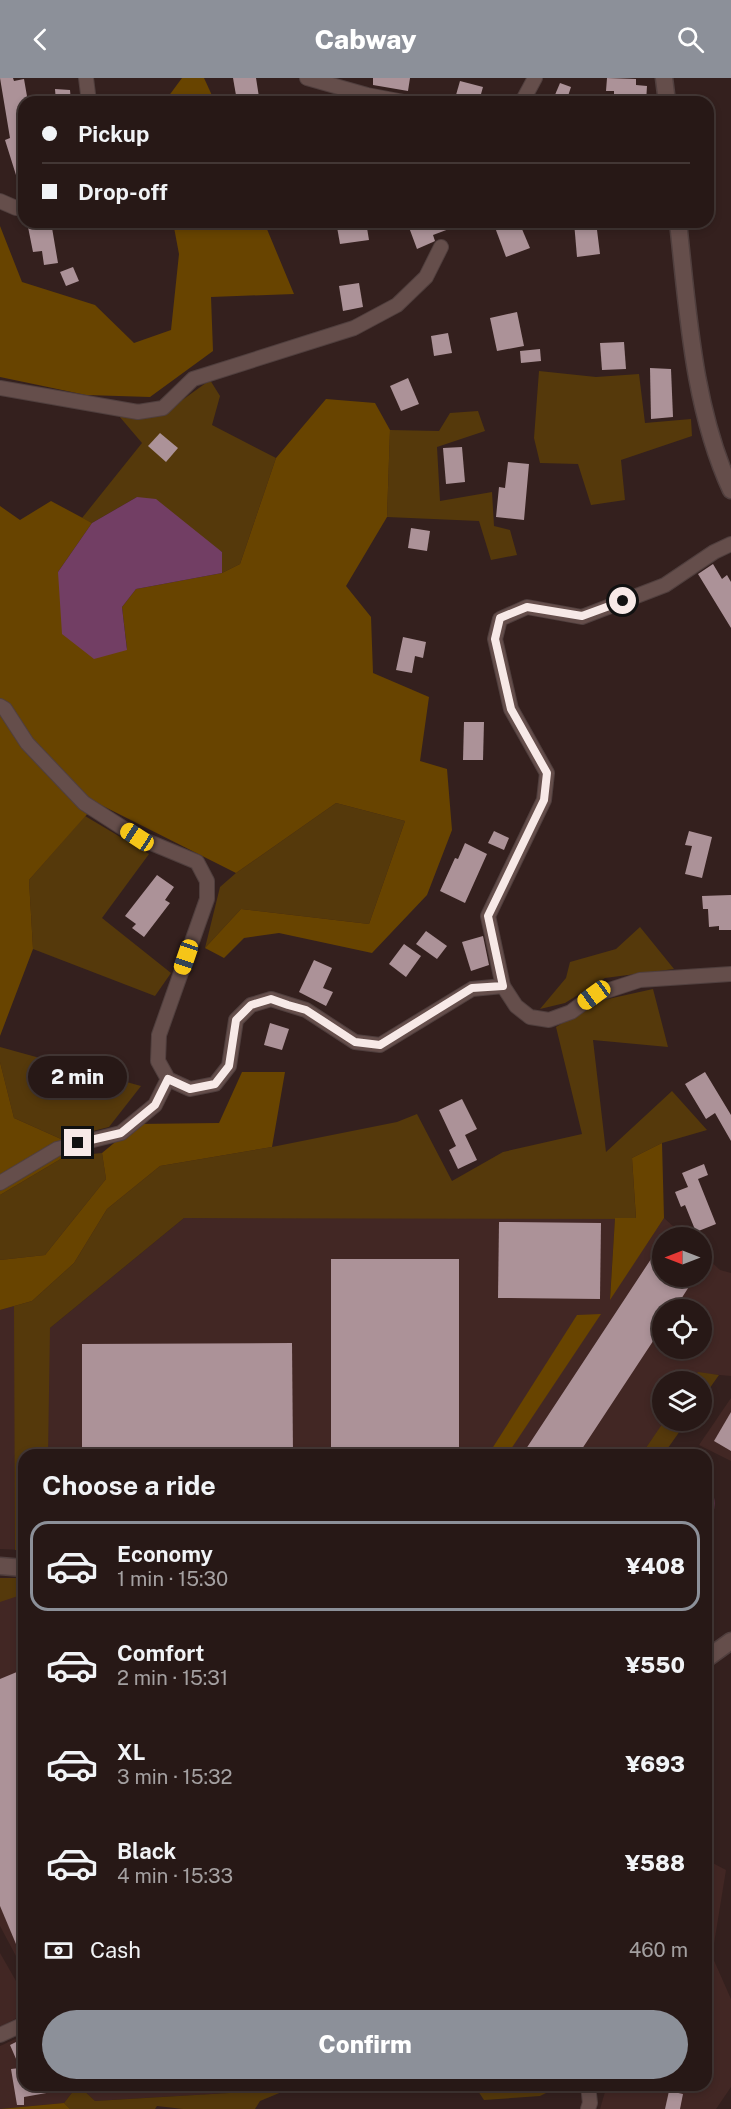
<!DOCTYPE html>
<html lang="en">
<head>
<meta charset="utf-8">
<style>
  :root { --surface:#271816; --page:#2f211f; --text:#f1f3f6; --muted:#a4a0a1; --line:#433735; --accent:#8c9099 }
  body { margin:0; font-family:"Public Sans",sans-serif; background:var(--page); color:var(--text); height:100vh; display:flex; flex-direction:column; font-size:22px; white-space:nowrap }
  * { box-sizing:border-box; margin:0 }
  p { font-size:20px; color:var(--muted) }
  .icon { flex:none; width:33px; height:33px; fill:none; stroke:currentColor; stroke-width:2; stroke-linecap:round; stroke-linejoin:round }
  .map { position:relative; flex:1; overflow:hidden }
  .panel { position:absolute; left:18px; top:1371px; width:694px; height:642px; display:flex; flex-direction:column; background:var(--surface); border-radius:18px; box-shadow:0 3px 9px #0003,0 0 0 2px var(--line) }
  .panel>* { flex:none }
  .top-card { position:absolute; left:18px; top:18px; width:696px; height:132px; border-radius:18px; box-shadow:0 3px 9px #0003,0 0 0 2px var(--line); display:grid; align-content:center; height:132px; padding:0 24px; background:var(--surface) }
  .needle { width:39px; rotate:270deg }
  .buttons { position:absolute; left:652px; top:1149px; display:grid; gap:12px }
  .buttons a { display:grid; place-items:center; width:60px; height:60px; border-radius:50%; background:var(--surface); box-shadow:0 3px 9px #0003,0 0 0 2px var(--line); font-size:30px }
  .end { position:absolute; width:27px; height:27px; margin:-14px; border:8px solid #f7e9e7; background:#111; box-shadow:0 0 0 3px #111 }
  .from { border-radius:50% }
  .bubble { position:absolute; height:42px; border-radius:21px; background:var(--surface); box-shadow:0 3px 9px #0003,0 0 0 2px var(--line); font-size:20px; font-weight:800; line-height:42px; text-align:center }
  .car { position:absolute; width:18px; height:36px; margin:-18px -9px; border-radius:8px; box-shadow:0 0 4px 2px #0007; background:linear-gradient(#f5c518 24%,#345 0 40%,#f5c518 0 76%,#345 0 86%,#f5c518 0) }
  .top-card b { display:flex; align-items:center; gap:21px; height:57px; font-size:22px }
  .top-card b+b { border-top:2px solid var(--line) }
  .top-card i { width:15px; height:15px; background:var(--text) }
  ul { padding:0; list-style:none }
  li { display:flex; align-items:center; gap:18px; height:90px; margin:0 12px 9px; padding:0 12px; border:3px solid transparent; border-radius:18px }
  li div { flex:1 }
  li b { display:block; font-size:22px }
  li em { font-style:normal; font-weight:800 }
  li.current { border-color:var(--accent) }
  li>.icon { width:54px; height:54px; stroke-width:1.5 }
  h2 { padding:0 24px; font-size:27px; line-height:72px }
  .pay { display:flex; align-items:center; gap:15px; height:66px; padding:0 24px; font-size:22px }
  .pay p { margin-inline-start:auto }
  .primary-button { display:flex; gap:12px; margin-top:auto; padding:12px 24px }
  .primary-button a { flex:1; height:69px; border-radius:36px; background:var(--accent); color:#fff; font-size:24px; font-weight:800; line-height:69px; text-align:center }
  header { display:flex; justify-content:space-between; align-items:center; height:78px; padding:0 24px; background:var(--accent); color:#fff; font-size:27px; font-weight:800 }
  .map>svg:first-child { display:block }
  .built { fill:#422724; fill-rule:evenodd }
  .green { fill:#55390b }
  .forest { fill:#684400 }
  .water { fill:#723e64 }
  .building { fill:#ac9298 }
  .lines { fill:none; stroke-linecap:round; stroke-linejoin:round }
  .minor-casing { stroke:#503f3e; stroke-width:16 }
  .tertiary-casing { stroke:#503f3e; stroke-width:19 }
  .minor { stroke:#654e4b; stroke-width:14 }
  .tertiary { stroke:#654e4b; stroke-width:16 }
  .route { stroke:#f7e9e7; stroke-width:8 }
</style>
</head>
<body>
<header><svg class="icon" aria-label="back" viewBox="0 0 24 24"><path d="M15 5l-7 7 7 7"/></svg>Cabway<svg class="icon" aria-label="search" viewBox="0 0 24 24"><circle cx="10" cy="10" r="6"/><path d="M15 15l6 6"/></svg></header>
<div class="map">
<svg width="731" height="2031" viewBox="0 0 731 2031">
  <rect width="100%" height="100%" fill="#34201e"/>
  <g class="built">
    <path d="M 184,1140 L 615,1140 L 610,1220 L 664,1140 L 685,1159 L 663,1160 L 663,1198 L 702,1198 L 702,1175 L 720,1192 L 731,1195 L 731,1298 L 698,1295 L 692,1303 L 663,1304 L 663,1342 L 665,1343 L 641,1377 L 24,1377 L 24,1472 L 0,1471 L 0,1232 L 14,1228 L 50,1250 ZM 663,1232 L 702,1232 L 702,1270 L 663,1270 Z"/>
    <polygon points="731,1320 731,1383 699,1367"/>
    <polygon points="0,1501 24,1502 24,1893 0,1848"/>
    <polygon points="707,1782 726,1792 712,1878 731,1921 731,2009 716,2031 600,2031 607,2007 706,2007"/>
    <polygon points="0,1875 24,1917 24,1936 0,1949"/>
    <polygon points="24,1957 24,2007 233,2007 230,2015 95,2023 78,2007 64,2025 0,2031 0,1968"/>
  </g>
  <g class="green">
    <polygon points="539,293 596,299 639,296 645,345 691,341 692,358 621,382 625,422 591,427 578,386 540,385 534,360"/>
    <polygon points="210,302 220,318 212,347 276,380 240,486 222,495 222,474 137,419 92,445 82,440 142,365 119,338 163,336"/>
    <polygon points="478,333 485,353 437,369 440,423 492,414 494,448 510,452 517,477 491,482 479,443 387,439 390,352 439,353 450,335"/>
    <polygon points="336,725 405,743 369,846 241,831 205,870 220,809 236,795"/>
    <polygon points="85,738 149,776 102,840 171,895 155,918 33,871 29,802"/>
    <polygon points="640,849 674,891 605,900 565,925 540,931 566,900 570,884 616,871"/>
    <polygon points="653,911 668,969 593,962 606,1074 672,1013 707,1052 662,1065 632,1080 636,1141 184,1140 50,1250 48,1377 24,1377 24,1472 15,1472 14,1228 32,1223 74,1185 107,1131 160,1088 272,1069 397,1044 417,1036 452,1103 503,1074 582,1056 556,949 599,923"/>
    <polygon points="0,969 141,1008 109,1049 61,1061 14,1040 0,984"/>
    <polygon points="102,1075 106,1101 45,1177 0,1182 0,1117 64,1079"/>
    <polygon points="698,1294 719,1297 702,1321 702,1304 692,1303"/>
    <polygon points="665,1342 687,1343 663,1377 641,1377"/>
    <polygon points="0,1500 24,1500 24,1516 0,1524"/>
    <polygon points="78,2007 95,2023 229,2015 233,2007 292,2007 289,2011 260,2023 255,2031 183,2031 157,2028 155,2031 70,2031 64,2025"/>
    <polygon points="474,2007 562,2007 540,2018 484,2022"/>
  </g>
  <g class="forest">
    <polygon points="182,0 204,0 215,24 167,24 168,19"/>
    <polygon points="173,144 264,144 294,216 211,219 213,273 150,319 86,317 0,299 0,148 22,204 95,227 134,265 171,252 179,176"/>
    <polygon points="326,321 375,325 390,352 387,439 346,508 371,539 373,595 429,619 420,683 447,691 452,752 427,817 372,875 279,855 244,860 224,880 205,870 241,831 369,846 405,743 336,725 236,795 97,725 29,802 33,871 0,958 0,428 20,442 51,423 92,445 58,494 127,571 122,529 136,511 222,495 240,486 276,380"/>
    <polygon points="0,984 14,1040 61,1061 64,1079 0,1117"/>
    <polygon points="242,994 285,994 272,1069 160,1088 107,1131 74,1185 32,1223 0,1232 0,1182 45,1177 106,1101 102,1075 137,1046 219,1045"/>
    <polygon points="662,1065 664,1140 610,1222 615,1140 636,1140 632,1080"/>
    <polygon points="601,1236 507,1377 488,1377 577,1237"/>
    <polygon points="64,2025 70,2031 0,2031"/>
  </g>
  <g class="water">
    <polygon points="137,419 156,421 222,474 222,495 136,511 122,529 127,572 94,581 62,556 58,494 92,445"/>
    <path d="M 707,1405 C 721,1421 712,1440 707,1458 Z"/>
  </g>
  <g class="building">
    <polygon points="0,0 13,0 14,3 24,1 28,24 24,24 24,113 21,113 5,62 10,60"/>
    <polygon points="233,0 256,0 259,19 237,23"/>
    <polygon points="373,0 410,0 408,13 373,7"/>
    <polygon points="607,0 636,1 636,7 647,8 646,24 614,24 614,13 606,13"/>
    <polygon points="460,3 483,9 479,23 456,17"/>
    <polygon points="560,5 571,9 566,24 552,24"/>
    <polygon points="55,11 70,12 71,24 56,24"/>
    <polygon points="27,144 51,144 58,185 44,187 42,173 33,174"/>
    <polygon points="366,144 369,162 340,166 337,149"/>
    <polygon points="407,144 465,144 465,145 433,157 435,163 433,164 417,171"/>
    <polygon points="493,144 519,144 530,170 506,179"/>
    <polygon points="574,144 596,144 600,176 577,179"/>
    <polygon points="73,189 79,203 66,208 60,194"/>
    <polygon points="359,205 363,229 343,233 339,208"/>
    <polygon points="517,234 524,268 497,273 490,240"/>
    <polygon points="448,255 452,275 434,278 431,258"/>
    <polygon points="624,264 626,291 602,292 600,265"/>
    <polygon points="540,271 541,283 521,285 520,273"/>
    <polygon points="650,290 671,291 673,339 651,341"/>
    <polygon points="408,300 419,326 401,333 390,308"/>
    <polygon points="160,355 178,370 166,384 148,368"/>
    <polygon points="462,369 465,404 446,406 443,370"/>
    <polygon points="508,384 529,386 524,442 496,439 499,409 505,410"/>
    <polygon points="411,450 430,453 427,473 408,470"/>
    <polygon points="713,486 722,501 727,497 731,504 731,550 698,496"/>
    <polygon points="403,559 426,564 423,580 415,578 412,595 396,592"/>
    <polygon points="464,644 484,644 483,682 463,682"/>
    <polygon points="494,753 509,760 504,772 488,765"/>
    <polygon points="689,753 712,759 702,800 685,796 692,768 685,767"/>
    <polygon points="465,765 487,776 465,825 440,813 455,780 458,781"/>
    <polygon points="157,797 174,809 165,822 170,825 144,859 132,850 136,846 125,838"/>
    <polygon points="731,817 731,852 719,852 719,848 709,849 708,831 703,831 702,818"/>
    <polygon points="426,853 447,868 437,881 416,866"/>
    <polygon points="483,858 489,887 471,893 462,864"/>
    <polygon points="404,866 421,878 406,899 389,886"/>
    <polygon points="314,882 332,890 323,910 333,914 326,928 299,914"/>
    <polygon points="270,945 289,951 282,972 264,967"/>
    <polygon points="705,994 731,1037 731,1063 715,1035 706,1041 685,1006"/>
    <polygon points="462,1021 477,1051 465,1057 477,1082 458,1091 449,1072 456,1068 439,1032"/>
    <polygon points="704,1086 708,1097 698,1101 716,1146 696,1154 685,1127 681,1129 675,1114 688,1109 682,1095"/>
    <polygon points="499,1144 601,1145 600,1221 498,1220"/>
    <polygon points="653,1178 663,1184 663,1198 685,1198 692,1204 674,1232 663,1232 663,1248 578,1377 522,1377"/>
    <rect x="331" y="1181" width="128" height="196"/>
    <polygon points="292,1265 293,1377 82,1377 82,1266"/>
    <polygon points="731,1334 731,1373 714,1363"/>
    <polygon points="24,1591 24,1885 0,1828 0,1601"/>
    <polygon points="24,1960 24,2007 51,2007 52,2014 24,2019 24,2027 17,2027 11,1991 20,1990 10,1967"/>
    <polygon points="669,2013 683,2016 680,2031 665,2031"/>
  </g>
  <g class="lines">
    <g class="minor-casing">
      <g id="minor">
        <polyline points="86,0 89,24"/>
        <polyline points="307,0 367,17 404,24"/>
        <polyline points="522,24 535,0"/>
        <polyline points="0,123 16,130 24,129"/>
        <polyline points="645,144 646,144"/>
        <polyline points="0,310 138,334 163,330 193,301 354,250 397,227 426,199 441,169"/>
        <polyline points="731,466 714,474 665,507 582,539 527,529 500,541 495,561 511,631 547,695 544,722 488,838 503,908 516,928 530,939 549,942 571,934 594,917 640,902 731,896"/>
        <polyline points="0,628 5,631 27,665 84,725 137,759 197,784 207,803 207,821 159,957 158,983 168,1001 190,1011 215,1006 229,988 236,942 251,927 271,921 306,932 355,964 380,967 472,911 503,908"/>
        <polyline points="0,1105 57,1071 121,1055 155,1027 168,1001"/>
        <polyline points="0,1957 24,1946"/>
        <polyline points="588,2007 590,2025 588,2031"/>
      </g>
    </g>
    <g class="tertiary-casing">
      <g id="tertiary">
        <polyline points="664,0 667,24"/>
        <path d="M 678,144 C 688,234 693,329 731,412"/>
        <polyline points="0,1488 24,1490"/>
        <polyline points="706,1581 731,1563"/>
      </g>
    </g>
    <use href="#minor" class="minor"/>
    <use href="#tertiary" class="tertiary"/>
  </g>
  <g class="lines">
    <polyline class="route" points="78,1065 121,1055 155,1027 168,1001 190,1011 215,1006 229,988 236,942 251,927 271,921 288,927 306,932 355,964 380,967 472,910 503,908 488,838 544,722 547,695 511,631 495,561 500,540 527,529 582,538 623,523"/>
  </g>
</svg>
<div class="buttons">
<a><svg class="needle" viewBox="-14 -14 28 28"><path d="M0-13l5 13h-10z" fill="#e53935"/><path d="M0 13l5-13h-10z" fill="#a4a0a1"/></svg></a>
<a><svg class="icon" aria-label="locate" viewBox="0 0 24 24"><circle cx="12" cy="12" r="6"/><path d="M12 2v4M12 18v4M2 12h4M18 12h4"/></svg></a>
<a><svg class="icon" aria-label="layers" viewBox="0 0 24 24"><path d="M12 4l9 5-9 5-9-5zM3 14l9 5 9-5"/></svg></a>
</div>
<i class="end from" style="left:623px;top:523px"></i>
<i class="end" style="left:78px;top:1065px"></i>
<div class="bubble" style="left:28px;top:978px;width:99px">2 min</div>
<i class="car" style="left:137px;top:759px;rotate:303deg"></i>
<i class="car" style="left:186px;top:879px;rotate:199deg"></i>
<i class="car" style="left:594px;top:917px;rotate:234deg"></i>
<div class="top-card">
<b><i class="from"></i>Pickup</b>
<b><i></i>Drop-off</b>
</div>
<section class="panel">
<h2>Choose a ride</h2>
<ul>
<li class="current"><svg class="icon" aria-label="car" viewBox="0 0 24 24"><path d="M5 17H2v-5l4-1 3-4h7l3 4 3 1v5h-3M9 17h6M6 11h13"/><circle cx="7" cy="17" r="2"/><circle cx="17" cy="17" r="2"/></svg><div><b>Economy</b><p>1 min · 15:30</p></div><em>¥408</em></li>
<li><svg class="icon" aria-label="car" viewBox="0 0 24 24"><path d="M5 17H2v-5l4-1 3-4h7l3 4 3 1v5h-3M9 17h6M6 11h13"/><circle cx="7" cy="17" r="2"/><circle cx="17" cy="17" r="2"/></svg><div><b>Comfort</b><p>2 min · 15:31</p></div><em>¥550</em></li>
<li><svg class="icon" aria-label="car" viewBox="0 0 24 24"><path d="M5 17H2v-5l4-1 3-4h7l3 4 3 1v5h-3M9 17h6M6 11h13"/><circle cx="7" cy="17" r="2"/><circle cx="17" cy="17" r="2"/></svg><div><b>XL</b><p>3 min · 15:32</p></div><em>¥693</em></li>
<li><svg class="icon" aria-label="car" viewBox="0 0 24 24"><path d="M5 17H2v-5l4-1 3-4h7l3 4 3 1v5h-3M9 17h6M6 11h13"/><circle cx="7" cy="17" r="2"/><circle cx="17" cy="17" r="2"/></svg><div><b>Black</b><p>4 min · 15:33</p></div><em>¥588</em></li>
</ul>
<div class="pay"><svg class="icon" aria-label="cash" viewBox="0 0 24 24"><path d="M3 7h18v10H3z"/><circle cx="12" cy="12" r="2"/></svg>Cash<p>460 m</p></div>
<div class="primary-button"><a>Confirm</a></div>
</section>
</div>
</body>
</html>
